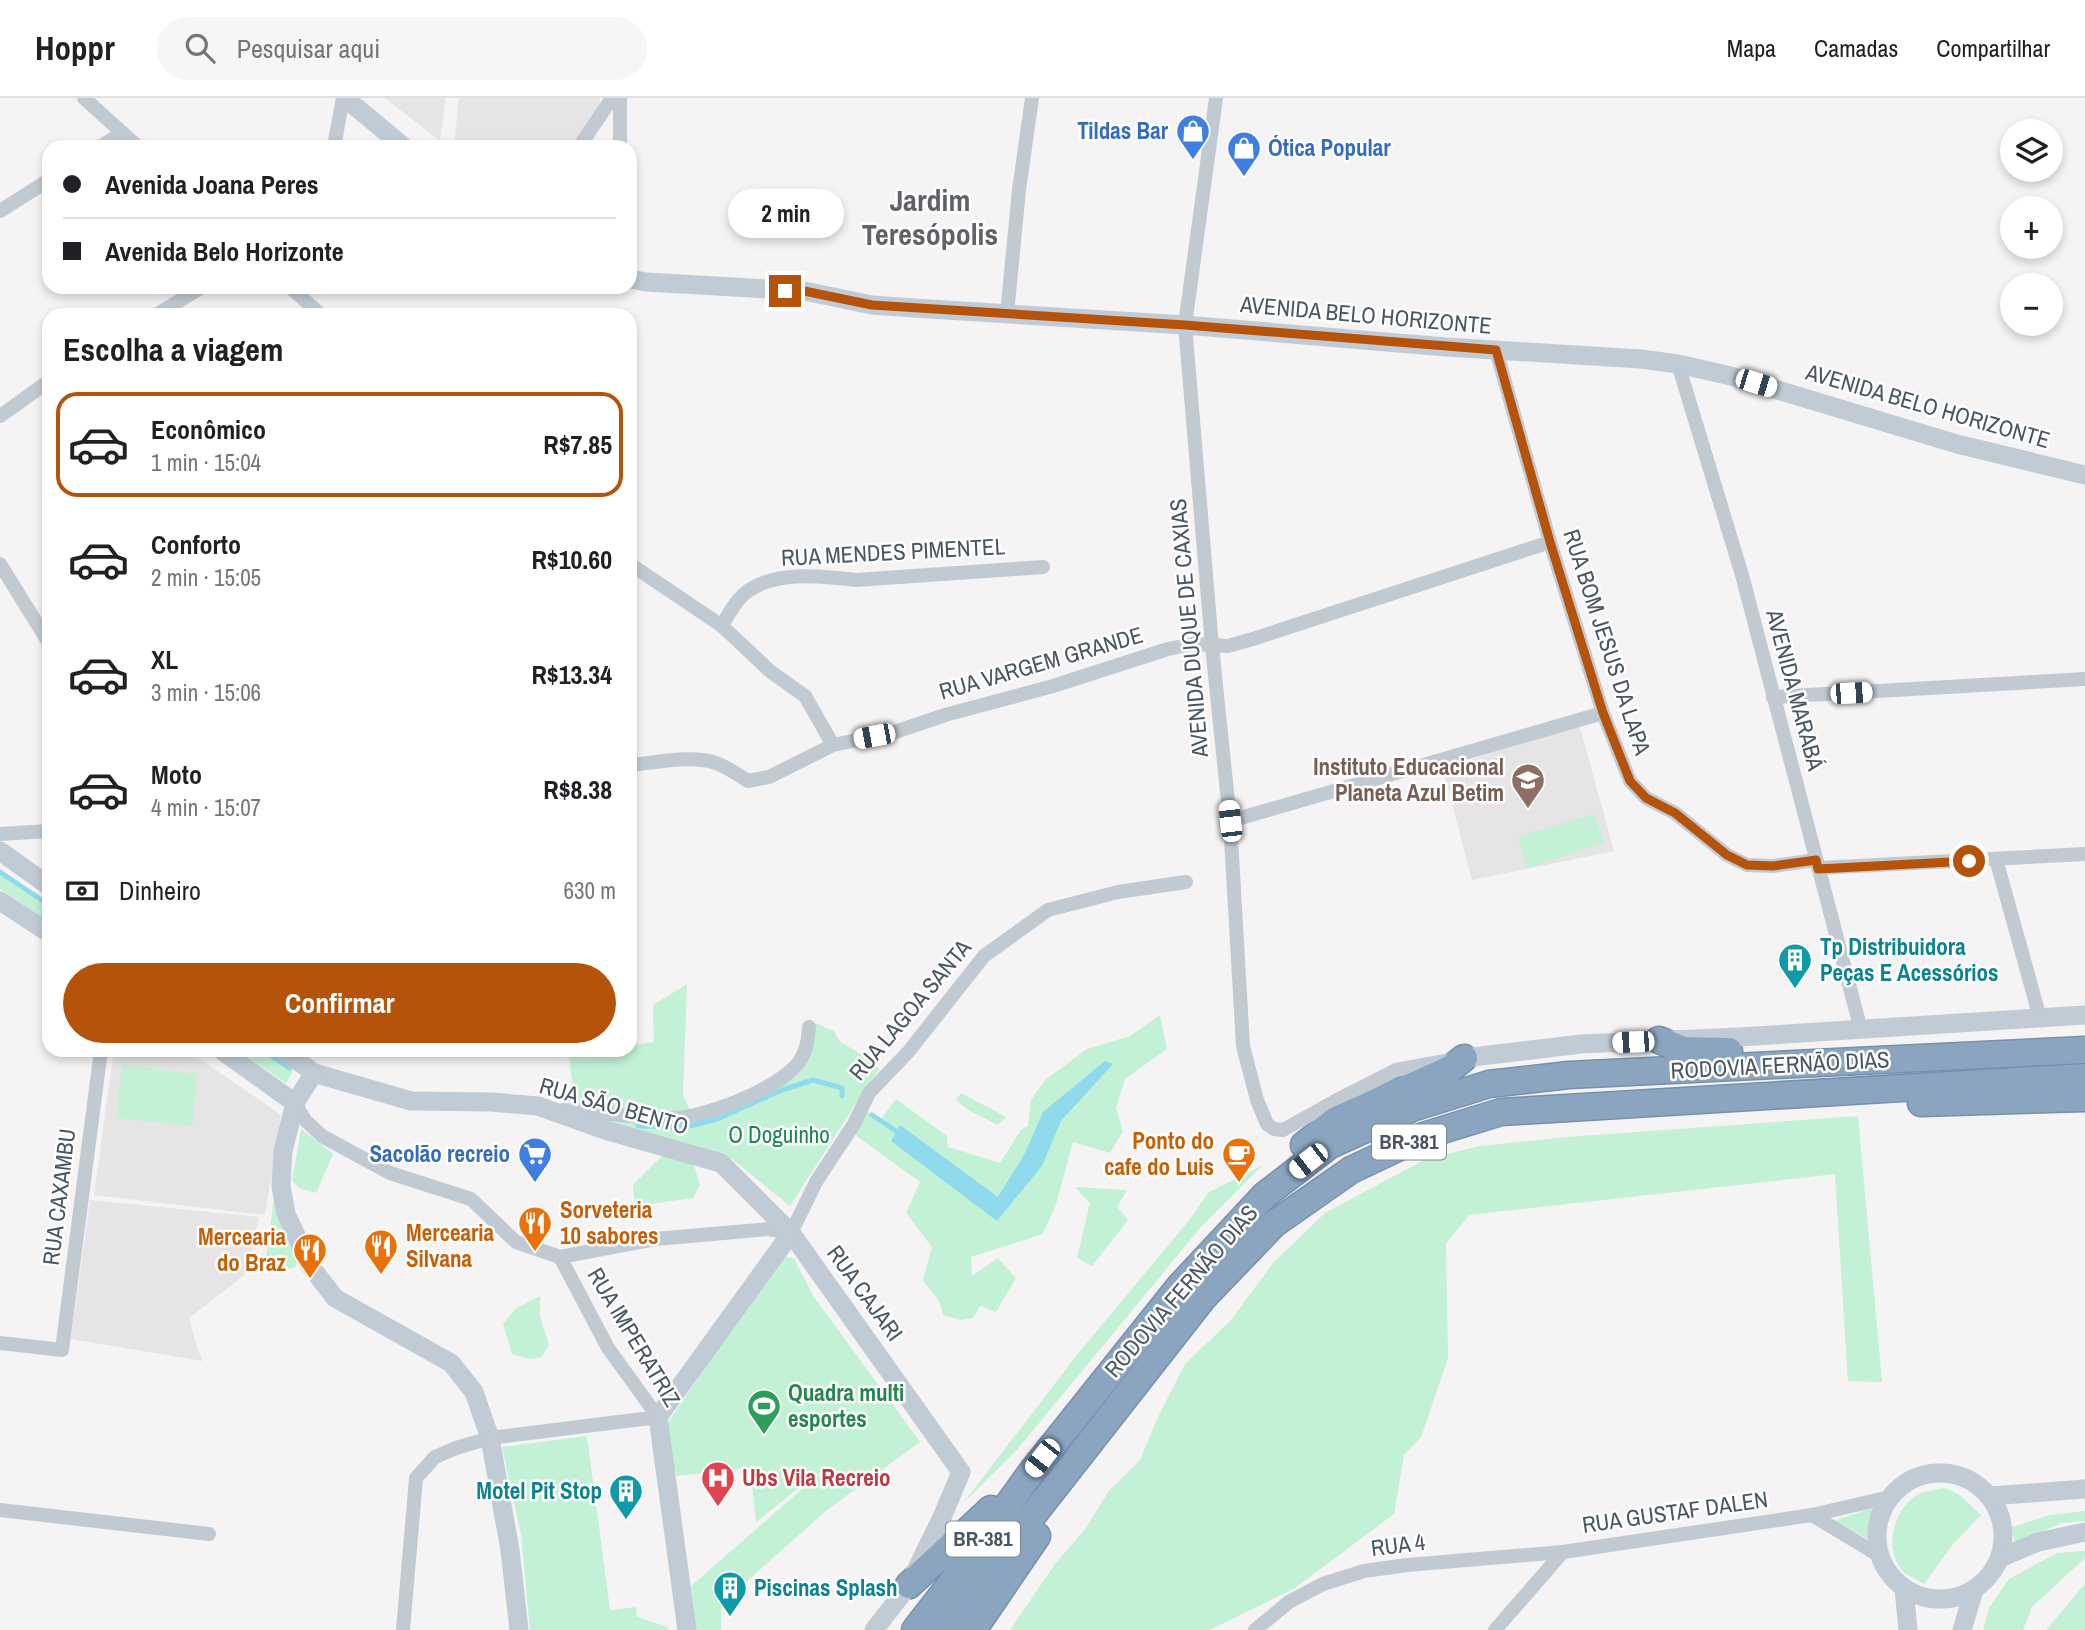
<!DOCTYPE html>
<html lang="pt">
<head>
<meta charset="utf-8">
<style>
  :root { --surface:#fff; --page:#f6f6f6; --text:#202124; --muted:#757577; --line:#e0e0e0; --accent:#b45309 }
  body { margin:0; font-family:"Archivo Narrow",sans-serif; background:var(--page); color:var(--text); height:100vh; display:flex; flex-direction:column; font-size:26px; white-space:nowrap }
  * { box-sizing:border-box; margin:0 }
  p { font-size:23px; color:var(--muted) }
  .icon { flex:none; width:38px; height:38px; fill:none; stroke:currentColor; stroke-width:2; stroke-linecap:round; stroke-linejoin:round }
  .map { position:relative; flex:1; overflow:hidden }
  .sheet { position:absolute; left:42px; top:210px; width:595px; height:749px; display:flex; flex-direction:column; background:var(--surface); border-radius:21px; box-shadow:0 4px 10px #0003 }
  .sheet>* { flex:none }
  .guide { position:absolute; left:42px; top:42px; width:595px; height:154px; border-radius:21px; box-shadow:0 4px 10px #0003; display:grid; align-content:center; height:154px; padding:0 21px; background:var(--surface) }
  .fabs { position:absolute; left:2000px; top:21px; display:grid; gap:14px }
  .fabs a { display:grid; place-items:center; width:63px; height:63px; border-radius:50%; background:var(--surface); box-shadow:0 4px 10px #0003; font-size:35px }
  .end { position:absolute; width:32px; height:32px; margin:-16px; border:9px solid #b45309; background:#fff; box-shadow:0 0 0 4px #fff }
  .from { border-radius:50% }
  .bubble { position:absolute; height:49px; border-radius:24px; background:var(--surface); box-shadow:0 4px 10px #0003; font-size:23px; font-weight:700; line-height:49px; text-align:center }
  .car { position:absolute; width:21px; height:42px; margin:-21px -10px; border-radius:9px; box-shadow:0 0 5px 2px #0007; background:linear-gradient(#fff 24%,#345 0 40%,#fff 0 76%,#345 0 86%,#fff 0) }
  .guide b { display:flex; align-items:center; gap:24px; height:66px; font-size:26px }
  .guide b+b { border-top:2px solid var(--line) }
  .guide i { width:18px; height:18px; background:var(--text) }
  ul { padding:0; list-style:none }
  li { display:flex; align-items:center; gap:21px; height:105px; margin:0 14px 10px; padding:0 7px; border:4px solid transparent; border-radius:21px }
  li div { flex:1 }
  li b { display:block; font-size:26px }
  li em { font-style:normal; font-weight:700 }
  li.active { border-color:var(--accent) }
  li>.icon { width:63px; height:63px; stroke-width:1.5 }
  h2 { padding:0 21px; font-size:32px; line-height:84px }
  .pay { display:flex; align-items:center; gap:18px; height:77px; padding:0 21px; font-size:26px }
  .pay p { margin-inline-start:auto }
  .button { display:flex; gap:14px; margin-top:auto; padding:14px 21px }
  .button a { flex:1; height:80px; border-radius:42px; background:var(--accent); color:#fff; font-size:28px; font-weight:700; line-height:80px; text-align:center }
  header { display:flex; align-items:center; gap:42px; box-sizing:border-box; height:98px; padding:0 35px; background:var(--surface); border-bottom:2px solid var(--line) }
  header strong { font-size:33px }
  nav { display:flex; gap:38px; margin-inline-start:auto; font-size:24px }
  .search { width:490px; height:63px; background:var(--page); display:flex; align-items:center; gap:18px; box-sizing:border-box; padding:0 24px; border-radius:38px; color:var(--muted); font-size:26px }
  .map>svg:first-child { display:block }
  .education { fill:#e6e4e5 }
  .green { fill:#c3f1d5 }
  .water { fill:#90daee }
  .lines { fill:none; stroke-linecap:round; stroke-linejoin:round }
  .stream { stroke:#90daee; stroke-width:5 }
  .highway-casing { stroke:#7690ad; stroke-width:29 }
  .street { stroke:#c1cad2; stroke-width:14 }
  .secondary { stroke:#c1cbd6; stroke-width:19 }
  .highway { stroke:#8ba5c1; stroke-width:26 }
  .route { stroke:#b45309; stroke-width:9 }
  .labels { text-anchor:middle; stroke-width:5; stroke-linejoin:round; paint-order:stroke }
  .shield { fill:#fff; stroke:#808990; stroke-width:2 }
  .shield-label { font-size:21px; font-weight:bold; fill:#4a5661 }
  .shop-label { font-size:23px; font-weight:bold; fill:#366cbe; stroke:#fff; text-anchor:end }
  .street-label { font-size:23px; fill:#4a5661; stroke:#fff }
  .education-label { font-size:23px; font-weight:bold; fill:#785e54; stroke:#fff; text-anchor:end }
  .culture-label { font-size:23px; font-weight:bold; fill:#0d838f; stroke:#fff; text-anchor:start }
  .park-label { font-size:23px; fill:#17864f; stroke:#fff }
  .food-label { font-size:23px; font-weight:bold; fill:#c56008; stroke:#fff; text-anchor:end }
  .leisure-label { font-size:23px; font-weight:bold; fill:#27864d; stroke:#fff; text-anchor:start }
  .health-label { font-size:23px; font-weight:bold; fill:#be3a42; stroke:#fff; text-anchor:start }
  .district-label { font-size:30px; font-weight:bold; fill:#5f6368; stroke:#fff }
</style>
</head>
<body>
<header>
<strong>Hoppr</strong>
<div class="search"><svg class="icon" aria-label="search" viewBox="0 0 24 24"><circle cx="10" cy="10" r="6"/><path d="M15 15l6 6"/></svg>Pesquisar aqui</div>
<nav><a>Mapa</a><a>Camadas</a><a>Compartilhar</a></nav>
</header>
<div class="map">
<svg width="2085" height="1532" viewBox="0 0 2085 1532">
  <rect width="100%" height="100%" fill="#f5f3f3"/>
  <g class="education">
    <polygon points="385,0 446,0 440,43"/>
    <polygon points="459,0 600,0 600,6 571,49 454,49"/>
    <polygon points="1579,626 1614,753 1472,782 1443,671"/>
    <polygon points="114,952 187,952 281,1017 265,1117 94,1097"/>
    <polygon points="90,1102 259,1119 247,1175 189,1220 197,1249 203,1263 71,1241"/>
  </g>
  <g class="green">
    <polygon points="1594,716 1604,745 1527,770 1518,739"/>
    <polygon points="0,774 49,807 49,824 0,791"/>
    <polygon points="687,886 683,996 692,1017 776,983 807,948 808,922 834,933 840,944 856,953 880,971 869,985 790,1108 732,1061 577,1020 568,952 630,952 630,948 654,944 653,907"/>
    <polygon points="1160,917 1167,951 1125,981 1116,1010 1123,1033 1110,1055 1073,1044 1056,1106 1043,1136 971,1159 972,1178 998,1160 1016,1180 996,1214 980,1208 973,1220 961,1222 943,1217 940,1205 923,1182 932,1149 906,1115 920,1084 854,1036 866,1013 881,1021 896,1001 947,1038 948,1049 1000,1065 1021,1032 1028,1028 1031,1002 1045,982 1087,951 1130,938"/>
    <polygon points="237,952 266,952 294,971 286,985"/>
    <polygon points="122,967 197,976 192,1028 116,1020"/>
    <polygon points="961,995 1006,1019 998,1027 970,1013 956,1002"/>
    <polygon points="1858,1018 1882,1284 1848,1283 1835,1076 1469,1117 1446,1146 1448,1260 1421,1339 1404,1357 1394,1416 1295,1490 1210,1532 1010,1532 1055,1466 1086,1430 1108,1394 1140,1362 1158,1319 1185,1266 1231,1222 1273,1165 1325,1115 1426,1061 1480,1048 1567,1039"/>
    <polygon points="301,1031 333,1056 316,1095 299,1090 292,1083"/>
    <polygon points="663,1057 691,1058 700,1087 693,1100 635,1108 633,1087"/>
    <polygon points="277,1063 299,1161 294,1170 264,1172 272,1117"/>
    <polygon points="1263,1067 1201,1129 1016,1353 965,1403 1076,1258 1190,1121 1209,1094"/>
    <polygon points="1075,1089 1127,1092 1117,1109 1128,1122 1092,1168 1077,1160 1090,1105"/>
    <polygon points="782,1157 794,1161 814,1199 920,1344 826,1413 721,1506 721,1532 696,1532 691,1488 816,1379 846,1365 815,1377 756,1424 750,1370 676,1378 675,1372 669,1373 664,1330"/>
    <polygon points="540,1198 540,1218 549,1247 542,1259 530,1261 512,1256 503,1226 515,1211"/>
    <polygon points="587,1338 610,1512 636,1509 637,1519 668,1529 668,1532 530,1532 521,1436 502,1349"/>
    <path d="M 1944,1390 L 1958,1396 L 1981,1417 L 1953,1446 L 1924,1486 C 1918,1482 1910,1479 1905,1475 C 1882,1455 1893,1411 1917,1397 C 1924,1393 1936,1392 1944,1390 Z"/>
    <polygon points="1872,1410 1873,1444 1833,1423"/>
    <polygon points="2085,1413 2085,1423 2061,1425 2015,1447 2012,1429 2050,1417"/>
    <polygon points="2085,1453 2085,1460 2032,1509 2023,1532 1983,1532 1989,1510 2009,1481 2057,1455"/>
    <polygon points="2085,1486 2085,1532 2046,1532 2084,1487"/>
  </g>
  <polygon class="water" points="1105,963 1113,966 1061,1023 1042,1068 997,1123 891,1043 900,1027 998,1099 1025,1055 1043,1014"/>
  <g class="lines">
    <g class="stream">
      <polyline points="0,774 49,807"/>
      <polyline points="263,952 289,970"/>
      <polyline points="872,1017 896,1033"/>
      <polyline points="638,1028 686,1029 717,1021 782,992 813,982 842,990 842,998"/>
    </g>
    <g class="highway-casing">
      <g id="highway">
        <polyline points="1659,942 1683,952 1729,953"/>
        <polyline points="1921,1005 2085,1000"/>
        <polyline points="1304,1047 1336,1022 1450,971 1464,960"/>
        <polyline points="909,1487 991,1411"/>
        <polyline points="915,1532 956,1479 1033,1372 1179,1189 1265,1097 1330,1047 1412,1010 1489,986 1569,977 2085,952"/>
        <polyline points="943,1532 1203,1200 1274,1126 1351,1072 1423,1038 1501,1014 2085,979"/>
        <polyline points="973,1532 1037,1438"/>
      </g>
    </g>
    <g class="street">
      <polyline points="84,0 138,49"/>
      <polyline points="620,0 620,49"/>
      <polyline points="1216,0 1185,227 1212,548 1230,723 1243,948 1257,1002 1267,1026 1274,1031 1283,1032 1337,1002 1396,972 1445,963"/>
      <polyline points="100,49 122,35"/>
      <polyline points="334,49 343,0"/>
      <polyline points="579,49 612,0"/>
      <polyline points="0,113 49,82"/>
      <polyline points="290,189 321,217"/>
      <polyline points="1007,216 1019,92 1032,0"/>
      <polyline points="156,217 202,189"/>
      <polyline points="1496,252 1550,444 1603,615 1630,683 1646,700 1675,715 1727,757 1747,767 1773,768 1816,762"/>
      <polyline points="1678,266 1742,477 1861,932"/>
      <polyline points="0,318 49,283"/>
      <polyline points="0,466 49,545"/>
      <polyline points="630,466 722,528 771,574 805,598 833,647"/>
      <path d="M 722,528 C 728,517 734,505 744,496 C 772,472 822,478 856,482 L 1043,469"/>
      <polyline points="1773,599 2085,581"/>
      <path d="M 630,667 C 655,665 689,657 713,664 C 726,668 737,676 748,683 L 769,679 L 833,647 L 895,634 L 945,617 L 1053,588 L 1168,551 L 1193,546 L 1228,548 L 1256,540 L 1550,444"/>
      <polyline points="1230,723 1603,615"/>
      <polyline points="0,736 49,733"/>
      <polyline points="1996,761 2040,920"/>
      <polyline points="1818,770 2085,756"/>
      <polyline points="295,1005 305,1022 322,1038 390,1075 471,1101 516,1144 560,1159 608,1250 658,1319 490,1340 456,1350 435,1359 416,1380 403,1532"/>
      <path d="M 563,1012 C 598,1014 634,1020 669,1020 C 703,1021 779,991 799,964 C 807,953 808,941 809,929"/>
      <polyline points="560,1159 655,1141 769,1131 791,1135 816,1084 854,1026 869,995 909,953 984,858 1048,812 1118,794 1186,784"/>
      <polyline points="0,1245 62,1252 101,952"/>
      <polyline points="0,1412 209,1436"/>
      <polyline points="1880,1458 1812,1417 1890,1399"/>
      <polyline points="1255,1532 1289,1504 1323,1486 1364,1473 1407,1467 1563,1454"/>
      <polyline points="1495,1532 1563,1454 1812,1417"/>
    </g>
    <g class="secondary">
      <polyline points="345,0 404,49"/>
      <polyline points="630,181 646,184 804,193 872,207 914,210 1185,227 1446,249 1641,261 1678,266 1731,278 1957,346 2085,377"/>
      <polyline points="0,753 49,788"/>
      <polyline points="0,803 49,835"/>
      <polyline points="221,952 295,1005"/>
      <polyline points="283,952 314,975 411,1003 491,1004 538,1008 605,1032 721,1065 791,1135 961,1374 943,1417 909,1487 874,1532"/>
      <polyline points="1464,960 1581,946 1739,939 2085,917"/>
      <polyline points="314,975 295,1005 283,1053 281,1088 286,1116 311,1169 335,1200 451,1265 474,1294 490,1340 510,1452 519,1532"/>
      <circle cx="1940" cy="1438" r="63"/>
      <polyline points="1990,1398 2085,1391"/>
      <polyline points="2000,1460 2038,1444 2085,1434"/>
      <polyline points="1904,1490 1908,1532"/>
      <polyline points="687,1532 658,1319 791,1135"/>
      <polyline points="1962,1532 1974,1492"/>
    </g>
    <use href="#highway" class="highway"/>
  </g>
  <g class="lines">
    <polyline class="route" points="785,193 804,193 872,207 1185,227 1496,252 1550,444 1603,615 1630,683 1646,700 1675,715 1727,757 1747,767 1773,768 1816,762 1818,771 1969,763"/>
  </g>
  <defs>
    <g id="shop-pin" transform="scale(1.75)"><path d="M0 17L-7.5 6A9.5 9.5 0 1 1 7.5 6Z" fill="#3f7fe0" stroke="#fff"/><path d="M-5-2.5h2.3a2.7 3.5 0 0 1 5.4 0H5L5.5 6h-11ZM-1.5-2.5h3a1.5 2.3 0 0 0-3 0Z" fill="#fff"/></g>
    <g id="school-pin" transform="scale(1.75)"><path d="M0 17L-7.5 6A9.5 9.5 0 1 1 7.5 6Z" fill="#8d6e63" stroke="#fff"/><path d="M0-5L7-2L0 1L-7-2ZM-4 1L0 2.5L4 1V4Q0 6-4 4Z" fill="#fff"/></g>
    <g id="building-pin" transform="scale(1.75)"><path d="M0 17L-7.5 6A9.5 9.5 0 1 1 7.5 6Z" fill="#0f9aa8" stroke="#fff"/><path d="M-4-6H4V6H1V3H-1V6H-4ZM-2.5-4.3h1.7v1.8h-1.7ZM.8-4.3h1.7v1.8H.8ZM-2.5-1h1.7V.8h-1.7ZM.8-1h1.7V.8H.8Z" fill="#fff"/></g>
    <g id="supermarket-pin" transform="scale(1.75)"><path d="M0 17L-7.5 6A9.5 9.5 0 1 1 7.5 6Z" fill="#3f7fe0" stroke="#fff"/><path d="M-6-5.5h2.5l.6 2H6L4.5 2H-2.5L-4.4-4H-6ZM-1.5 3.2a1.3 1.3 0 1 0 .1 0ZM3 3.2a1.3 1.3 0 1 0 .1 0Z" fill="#fff"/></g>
    <g id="cafe-pin" transform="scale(1.75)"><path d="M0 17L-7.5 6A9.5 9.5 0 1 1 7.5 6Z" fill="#e8710a" stroke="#fff"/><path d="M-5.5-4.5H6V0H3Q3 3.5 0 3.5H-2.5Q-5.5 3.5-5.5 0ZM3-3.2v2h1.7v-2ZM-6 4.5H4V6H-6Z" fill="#fff"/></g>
    <g id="restaurant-pin" transform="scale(1.75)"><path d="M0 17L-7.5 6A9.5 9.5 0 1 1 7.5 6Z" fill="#e8710a" stroke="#fff"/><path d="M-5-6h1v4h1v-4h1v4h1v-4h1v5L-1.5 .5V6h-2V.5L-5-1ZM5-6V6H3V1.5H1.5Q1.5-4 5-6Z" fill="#fff"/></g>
    <g id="stadium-pin" transform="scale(1.75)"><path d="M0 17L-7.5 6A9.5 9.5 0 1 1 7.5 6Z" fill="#2e9e5b" stroke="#fff"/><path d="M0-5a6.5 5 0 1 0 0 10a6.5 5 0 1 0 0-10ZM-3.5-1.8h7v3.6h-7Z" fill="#fff"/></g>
    <g id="hospital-pin" transform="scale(1.75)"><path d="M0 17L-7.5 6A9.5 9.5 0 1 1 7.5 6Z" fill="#e0444e" stroke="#fff"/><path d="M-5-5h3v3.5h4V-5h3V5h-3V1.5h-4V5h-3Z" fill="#fff"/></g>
  </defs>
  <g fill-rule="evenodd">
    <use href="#shop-pin" x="1193" y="33"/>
    <use href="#shop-pin" x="1244" y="50"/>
    <use href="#school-pin" x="1528" y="682"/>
    <use href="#building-pin" x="1795" y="862"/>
    <use href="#supermarket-pin" x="535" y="1056"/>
    <use href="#cafe-pin" x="1239" y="1056"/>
    <use href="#restaurant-pin" x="535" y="1125"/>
    <use href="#restaurant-pin" x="381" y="1148"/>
    <use href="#restaurant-pin" x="310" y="1152"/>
    <use href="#stadium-pin" x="764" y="1308"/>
    <use href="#hospital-pin" x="718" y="1380"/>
    <use href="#building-pin" x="626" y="1393"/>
    <use href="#building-pin" x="730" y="1490"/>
  </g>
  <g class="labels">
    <g class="shield">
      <rect x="1372" y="1026.5" width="74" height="35" rx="5"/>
      <rect x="946" y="1423.5" width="74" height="35" rx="5"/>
    </g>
    <g class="shield-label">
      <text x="1409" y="1051">BR-381</text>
      <text x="983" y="1448">BR-381</text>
    </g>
    <g class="shop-label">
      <text x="1168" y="41">Tildas Bar</text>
      <text x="1268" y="58" text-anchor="start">Ótica Popular</text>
      <text x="510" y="1064">Sacolão recreio</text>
    </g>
    <g class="street-label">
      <text transform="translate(1366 217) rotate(5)" y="8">AVENIDA BELO HORIZONTE</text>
      <text transform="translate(1928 308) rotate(16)" y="8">AVENIDA BELO HORIZONTE</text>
      <text transform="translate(893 454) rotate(-3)" y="8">RUA MENDES PIMENTEL</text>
      <text transform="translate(1189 530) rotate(-95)" y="8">AVENIDA DUQUE DE CAXIAS</text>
      <text transform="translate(1607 544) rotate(72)" y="8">RUA BOM JESUS DA LAPA</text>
      <text transform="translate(1041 565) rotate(-16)" y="8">RUA VARGEM GRANDE</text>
      <text transform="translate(1795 592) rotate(75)" y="8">AVENIDA MARABÁ</text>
      <text transform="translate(910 912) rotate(-50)" y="8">RUA LAGOA SANTA</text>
      <text transform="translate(1780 967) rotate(-3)" y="8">RODOVIA FERNÃO DIAS</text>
      <text transform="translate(614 1008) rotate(16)" y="8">RUA SÃO BENTO</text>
      <text transform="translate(59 1099) rotate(-83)" y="8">RUA CAXAMBU</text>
      <text transform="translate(1181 1193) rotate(-49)" y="8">RODOVIA FERNÃO DIAS</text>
      <text transform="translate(865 1195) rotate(54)" y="8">RUA CAJARI</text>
      <text transform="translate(634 1239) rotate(59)" y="8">RUA IMPERATRIZ</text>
      <text transform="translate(1675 1414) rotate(-8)" y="8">RUA GUSTAF DALEN</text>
      <text transform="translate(1398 1447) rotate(-7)" y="8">RUA 4</text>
    </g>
    <g class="education-label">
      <text x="1504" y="677">Instituto Educacional<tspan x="1504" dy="26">Planeta Azul Betim</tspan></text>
    </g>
    <g class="culture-label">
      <text x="1820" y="857">Tp Distribuidora<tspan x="1820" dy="26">Peças E Acessórios</tspan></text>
      <text x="602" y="1401" text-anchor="end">Motel Pit Stop</text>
      <text x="754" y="1498">Piscinas Splash</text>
    </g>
    <g class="park-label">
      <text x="779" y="1045">O Doguinho</text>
    </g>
    <g class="food-label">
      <text x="1214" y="1051">Ponto do<tspan x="1214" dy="26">cafe do Luis</tspan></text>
      <text x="560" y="1120" text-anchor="start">Sorveteria<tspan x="560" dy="26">10 sabores</tspan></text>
      <text x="406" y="1143" text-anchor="start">Mercearia<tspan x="406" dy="26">Silvana</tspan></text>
      <text x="286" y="1147">Mercearia<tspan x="286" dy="26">do Braz</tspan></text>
    </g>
    <g class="leisure-label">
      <text x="788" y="1303">Quadra multi<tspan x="788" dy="26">esportes</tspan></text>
    </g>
    <g class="health-label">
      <text x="742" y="1388">Ubs Vila Recreio</text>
    </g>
    <g class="district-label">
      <text x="930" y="113">Jardim<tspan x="930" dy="34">Teresópolis</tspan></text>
    </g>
  </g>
</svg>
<div class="fabs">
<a><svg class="icon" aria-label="layers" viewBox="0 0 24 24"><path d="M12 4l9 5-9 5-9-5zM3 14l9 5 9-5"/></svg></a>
<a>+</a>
<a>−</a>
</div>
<i class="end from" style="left:1969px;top:763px"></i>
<i class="end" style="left:785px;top:193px"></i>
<div class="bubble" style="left:728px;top:91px;width:116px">2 min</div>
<i class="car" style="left:1756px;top:285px;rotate:107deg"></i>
<i class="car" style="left:1851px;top:595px;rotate:87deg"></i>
<i class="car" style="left:874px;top:638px;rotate:259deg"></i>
<i class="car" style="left:1230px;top:723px;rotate:354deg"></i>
<i class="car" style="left:1633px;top:944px;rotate:268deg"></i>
<i class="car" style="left:1308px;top:1063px;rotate:232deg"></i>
<i class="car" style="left:1042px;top:1360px;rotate:218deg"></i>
<div class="guide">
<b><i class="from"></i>Avenida Joana Peres</b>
<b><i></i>Avenida Belo Horizonte</b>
</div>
<section class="sheet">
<h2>Escolha a viagem</h2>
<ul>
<li class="active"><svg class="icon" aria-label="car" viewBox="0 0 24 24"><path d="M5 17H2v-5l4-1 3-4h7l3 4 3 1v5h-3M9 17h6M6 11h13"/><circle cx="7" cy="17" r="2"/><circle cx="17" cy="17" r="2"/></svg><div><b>Econômico</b><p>1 min · 15:04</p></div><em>R$7.85</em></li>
<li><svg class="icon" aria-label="car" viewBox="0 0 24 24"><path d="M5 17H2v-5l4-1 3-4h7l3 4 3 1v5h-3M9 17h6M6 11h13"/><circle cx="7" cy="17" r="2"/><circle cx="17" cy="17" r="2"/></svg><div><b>Conforto</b><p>2 min · 15:05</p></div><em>R$10.60</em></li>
<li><svg class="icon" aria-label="car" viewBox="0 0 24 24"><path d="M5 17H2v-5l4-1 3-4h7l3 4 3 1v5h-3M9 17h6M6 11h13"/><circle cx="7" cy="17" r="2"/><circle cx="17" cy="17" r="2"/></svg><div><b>XL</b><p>3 min · 15:06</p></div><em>R$13.34</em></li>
<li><svg class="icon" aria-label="car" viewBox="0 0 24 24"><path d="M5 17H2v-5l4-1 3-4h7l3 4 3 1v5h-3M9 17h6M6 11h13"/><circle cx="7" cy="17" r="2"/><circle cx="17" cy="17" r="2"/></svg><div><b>Moto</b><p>4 min · 15:07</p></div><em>R$8.38</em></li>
</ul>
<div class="pay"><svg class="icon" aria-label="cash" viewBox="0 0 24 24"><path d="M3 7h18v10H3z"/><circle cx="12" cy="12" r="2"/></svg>Dinheiro<p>630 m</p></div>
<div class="button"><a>Confirmar</a></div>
</section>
</div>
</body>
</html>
